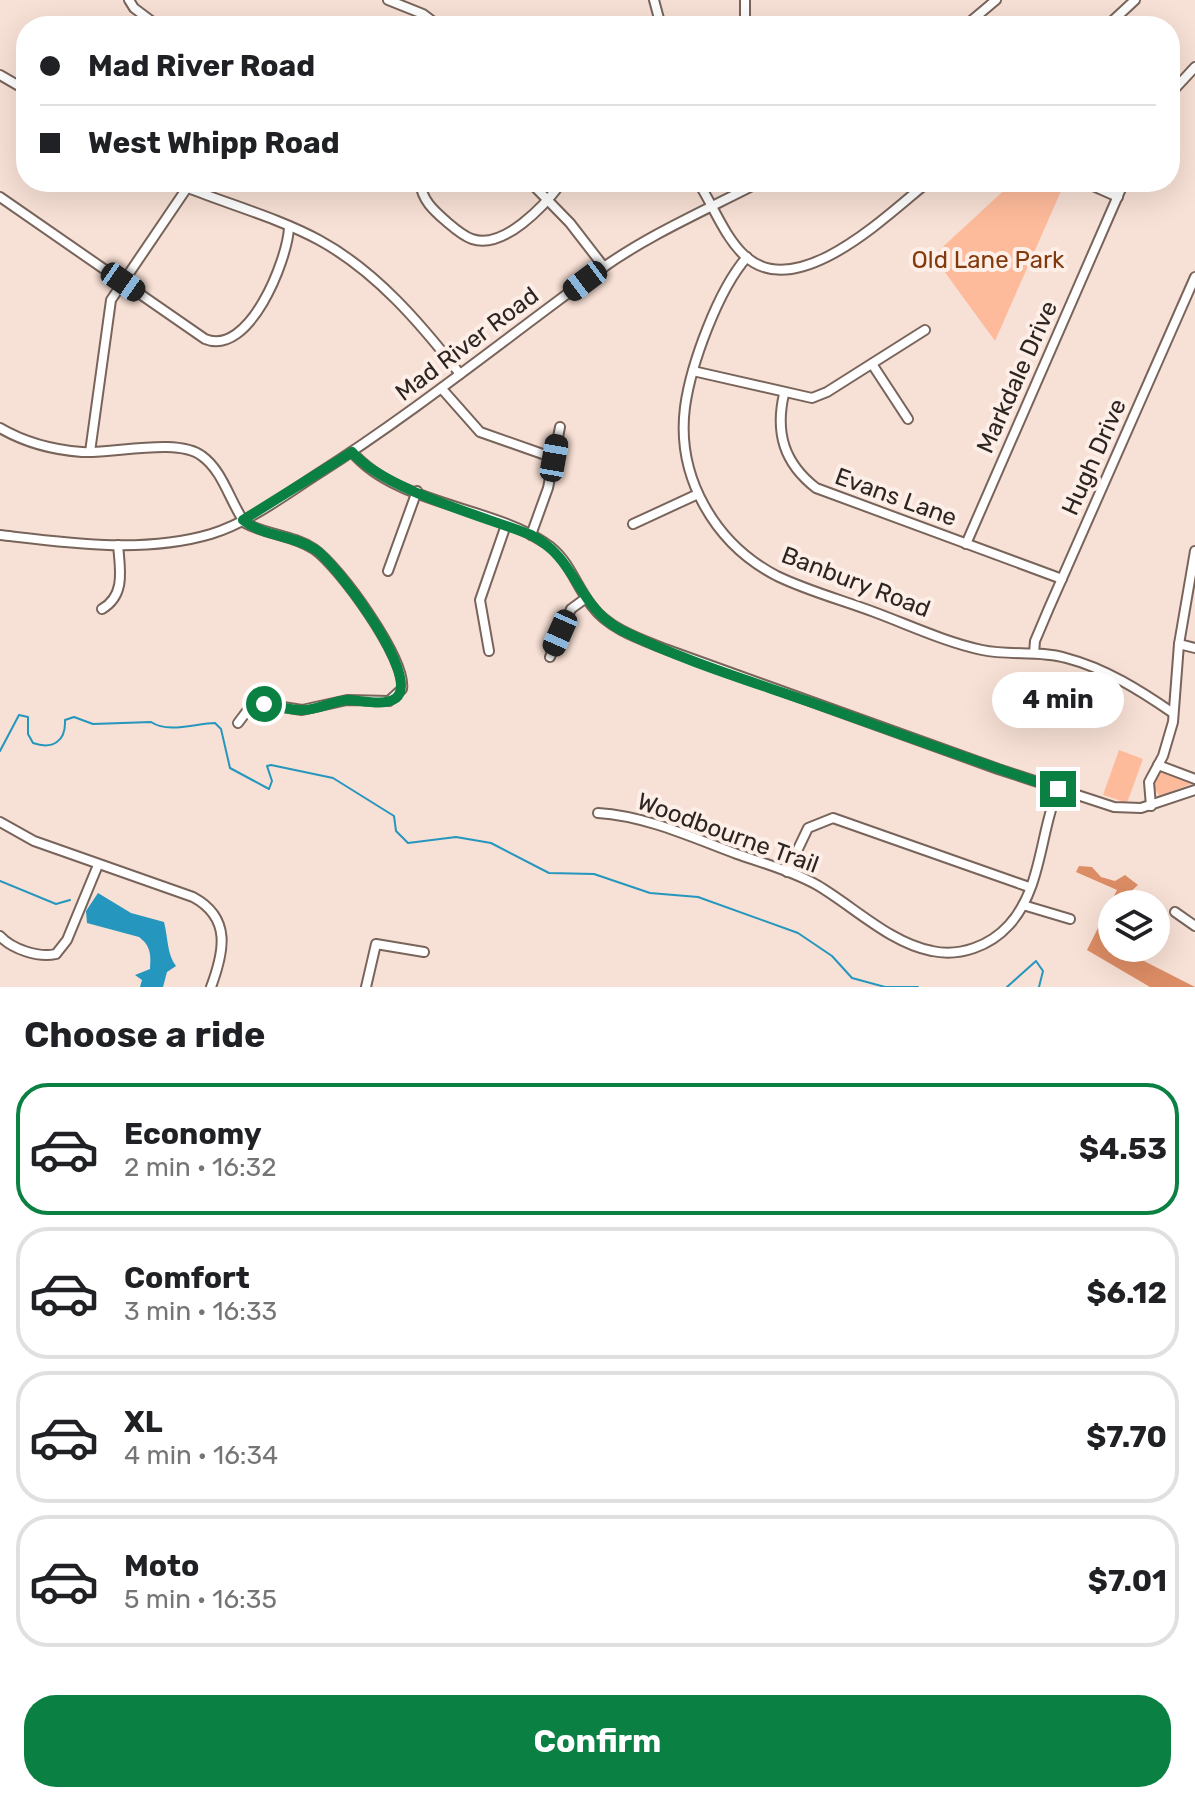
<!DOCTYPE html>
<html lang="en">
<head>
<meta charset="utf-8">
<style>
  :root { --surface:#fff; --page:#f2f2f2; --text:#202124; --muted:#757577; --line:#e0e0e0; --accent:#0b8043 }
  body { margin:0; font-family:Rubik,sans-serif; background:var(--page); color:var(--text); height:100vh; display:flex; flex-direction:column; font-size:30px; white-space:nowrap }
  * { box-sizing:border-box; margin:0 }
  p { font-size:26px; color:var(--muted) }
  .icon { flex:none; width:44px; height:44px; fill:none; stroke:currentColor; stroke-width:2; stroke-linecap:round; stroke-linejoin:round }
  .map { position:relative; height:987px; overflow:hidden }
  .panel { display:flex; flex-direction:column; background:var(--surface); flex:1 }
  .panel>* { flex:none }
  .guide { position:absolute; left:16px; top:16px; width:1164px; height:176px; border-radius:32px; box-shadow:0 8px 32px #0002; display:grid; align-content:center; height:176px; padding:0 24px; background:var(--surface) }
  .controls { position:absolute; left:1098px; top:890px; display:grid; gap:16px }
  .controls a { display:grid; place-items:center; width:72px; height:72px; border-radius:50%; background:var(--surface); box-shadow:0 8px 32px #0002; font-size:40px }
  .end { position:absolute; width:36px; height:36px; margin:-18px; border:10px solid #0b8043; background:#fff; box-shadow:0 0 0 4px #fff }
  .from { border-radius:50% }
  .bubble { position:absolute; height:56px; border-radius:28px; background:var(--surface); box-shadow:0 8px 32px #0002; font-size:26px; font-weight:700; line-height:56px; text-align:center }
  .car { position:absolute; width:24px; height:48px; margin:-24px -12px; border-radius:10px; box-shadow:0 0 6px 2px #0007; background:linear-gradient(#222 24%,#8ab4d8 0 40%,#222 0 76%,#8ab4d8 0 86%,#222 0) }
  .guide b { display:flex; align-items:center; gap:28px; height:76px; font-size:30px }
  .guide b+b { border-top:2px solid var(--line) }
  .guide i { width:20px; height:20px; background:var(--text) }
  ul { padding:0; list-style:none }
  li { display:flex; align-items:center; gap:24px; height:132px; margin:0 16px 12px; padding:0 8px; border:4px solid var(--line); border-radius:32px }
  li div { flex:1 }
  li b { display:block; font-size:30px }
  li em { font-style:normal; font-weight:700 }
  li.active { border-color:var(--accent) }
  li>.icon { width:72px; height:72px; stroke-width:1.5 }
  h2 { padding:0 24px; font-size:36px; line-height:96px }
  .action { display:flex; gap:16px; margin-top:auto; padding:16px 24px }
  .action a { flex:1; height:92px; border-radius:32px; background:var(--accent); color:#fff; font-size:32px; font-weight:700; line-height:92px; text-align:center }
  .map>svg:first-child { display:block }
  .green { fill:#febb9b }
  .forest { fill:#dd8d65 }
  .water { fill:#2596bd }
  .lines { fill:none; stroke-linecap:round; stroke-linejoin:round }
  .stream { stroke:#2596bd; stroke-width:2 }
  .minor-casing { stroke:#78645a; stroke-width:12 }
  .minor { stroke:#fff; stroke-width:8 }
  .route { stroke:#0b8043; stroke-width:10 }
  .labels { text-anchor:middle; stroke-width:8; stroke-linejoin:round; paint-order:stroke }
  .park-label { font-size:24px; fill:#823a0c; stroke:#fdefe8 }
  .street-label { font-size:24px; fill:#2d2521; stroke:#fdefe8 }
</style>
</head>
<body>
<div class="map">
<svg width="1195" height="987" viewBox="0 0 1195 987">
  <rect width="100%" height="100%" fill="#f7e0d5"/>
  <g class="green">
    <polygon points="1013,182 1065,182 995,341 933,256"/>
    <polygon points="1119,750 1143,759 1127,803 1103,795"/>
    <polygon points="1168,771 1193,780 1194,783 1159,796 1152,783 1158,772"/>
  </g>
  <polygon class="forest" points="1079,866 1092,867 1101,877 1115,881 1125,875 1138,885 1128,894 1127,904 1112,904 1112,948 1134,948 1140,959 1195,987 1150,987 1087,950 1117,890 1076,872"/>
  <path class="water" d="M 98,893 L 131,913 L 164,922 C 168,937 167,955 176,966 L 167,972 L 163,987 L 140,987 L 142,980 L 135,975 L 150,969 C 151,955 151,946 139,937 L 87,923 L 86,911 Z"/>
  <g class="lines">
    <g class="stream">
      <path d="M 0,751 L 19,715 L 28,717 L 28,734 L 33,743 C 53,750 66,741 65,720 L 74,717 L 93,724 L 151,722 C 169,734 196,723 215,723 L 221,729 L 230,768 L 269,789 L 272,781 L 267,766 L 271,765 L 333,778 L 394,816 L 396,831 L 408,843 L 456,837 L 491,843 L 549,873 L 594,874 L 650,893 L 698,897 L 798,933 L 832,956 L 852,978 L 885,987 L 918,987"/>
      <polyline points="0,881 56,904 70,900"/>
      <polyline points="1007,987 1036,961 1043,971 1039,987"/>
    </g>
    <g class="minor-casing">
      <g id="minor">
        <polyline points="129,0 134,8 158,26"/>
        <polyline points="388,0 423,14 439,26"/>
        <polyline points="654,0 661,26"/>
        <polyline points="745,0 745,21"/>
        <polyline points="965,26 996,0"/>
        <polyline points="1107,26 1135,0"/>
        <polyline points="0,75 26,90"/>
        <polyline points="1170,94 1195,67"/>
        <path d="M 420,182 C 422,200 433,210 447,222 C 454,228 463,236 472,239 C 504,250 545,205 562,182"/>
        <polyline points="530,182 570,223 604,267"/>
        <path d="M 698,182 C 713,205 724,236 744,255 C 796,305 887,215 928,182"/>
        <polyline points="1084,182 1118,197"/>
        <path d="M 188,188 C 231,205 278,218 319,240 C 376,271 421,324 460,374"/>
        <path d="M 0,197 L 205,339 C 249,357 287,261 289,228"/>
        <path d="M 747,257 C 718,290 691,364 685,407 C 676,477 715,544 777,576 C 808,591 842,600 874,612 C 909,625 945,642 982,650 C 1010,656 1039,650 1066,658 C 1105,668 1141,691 1173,713"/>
        <polyline points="872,364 908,419"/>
        <polyline points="693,371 812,398 827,392 925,330"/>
        <polyline points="442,389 480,432 554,458"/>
        <path d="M 784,394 C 775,433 784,463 816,488 L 1062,579"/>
        <path d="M 0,428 C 24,442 54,450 82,452 C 113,454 178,437 202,456 C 223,471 230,502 245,523 C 267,535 293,535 314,549 C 339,566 407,660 402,689 L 389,701 L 347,700 L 302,710 L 264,704 L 247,711 L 238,723"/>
        <polyline points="90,452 111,300 191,182"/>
        <path d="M 352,452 C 396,504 490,506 545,543 C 569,558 575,585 592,606 C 609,629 640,639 665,649 L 998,769 L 1114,807 L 1141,808 L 1195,790"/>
        <polyline points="633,524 698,494"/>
        <path d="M 0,535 C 68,543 143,554 211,534 C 249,522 282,497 316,475 C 415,412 506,338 601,269 C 650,234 706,210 760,182"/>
        <polyline points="531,535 548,488 560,427"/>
        <polyline points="966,544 1124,182"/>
        <polyline points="388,571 417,491"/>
        <path d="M 102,609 C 126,595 120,569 118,545"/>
        <polyline points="1179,644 1195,648"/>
        <polyline points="489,651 480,600 506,525"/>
        <polyline points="1034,653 1035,641 1049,608 1195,277"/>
        <polyline points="550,657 571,609 586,598"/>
        <polyline points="1158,765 1195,779"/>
        <polyline points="1151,806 1149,782 1163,756 1173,722 1179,644 1195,551"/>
        <path d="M 598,813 C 646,816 691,837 737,854 C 763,863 792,871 817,885 C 853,906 890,943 932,951 C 960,957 990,946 1009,925 C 1042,889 1040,832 1058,789"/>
        <path d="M 0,822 L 34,841 L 193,897 C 232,918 224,952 211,987"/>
        <polyline points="787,872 808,828 833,818 1029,887"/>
        <polyline points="1023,905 1070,919"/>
        <polyline points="1175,912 1195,926"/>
        <path d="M 0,936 C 12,949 38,958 56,954 L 67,940 L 98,865"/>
        <polyline points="366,987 376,944 424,952"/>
      </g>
    </g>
    <use href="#minor" class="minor"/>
  </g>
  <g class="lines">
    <path class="route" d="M 264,704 C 276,705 288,710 300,710 C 316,711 331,701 348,700 C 361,700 384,707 396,698 C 422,677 337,565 316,550 C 294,535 263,537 243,520 L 352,452 C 384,490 483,516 531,535 C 577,558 577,607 621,630 C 681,660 747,680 810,702 C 892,731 974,761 1058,789"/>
  </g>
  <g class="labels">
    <g class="park-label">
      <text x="988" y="268">Old Lane Park</text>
    </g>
    <g class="street-label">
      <text transform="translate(467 344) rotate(-37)" y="8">Mad River Road</text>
      <text transform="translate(1017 377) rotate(-66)" y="8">Markdale Drive</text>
      <text transform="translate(1094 457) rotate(-66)" y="8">Hugh Drive</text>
      <text transform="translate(896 497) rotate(20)" y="8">Evans Lane</text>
      <text transform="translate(856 582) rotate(21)" y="8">Banbury Road</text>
      <text transform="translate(728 833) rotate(20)" y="8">Woodbourne Trail</text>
    </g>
  </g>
</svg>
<div class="controls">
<a><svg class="icon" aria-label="layers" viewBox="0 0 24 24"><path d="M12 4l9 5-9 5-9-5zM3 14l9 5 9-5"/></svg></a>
</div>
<i class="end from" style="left:264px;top:704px"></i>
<i class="end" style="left:1058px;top:789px"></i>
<div class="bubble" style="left:992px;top:672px;width:132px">4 min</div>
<i class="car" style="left:585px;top:281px;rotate:233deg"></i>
<i class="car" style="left:123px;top:282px;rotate:125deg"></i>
<i class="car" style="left:554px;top:458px;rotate:10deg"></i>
<i class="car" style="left:560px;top:633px;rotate:204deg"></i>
<div class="guide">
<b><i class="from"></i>Mad River Road</b>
<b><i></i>West Whipp Road</b>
</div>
</div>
<section class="panel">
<h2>Choose a ride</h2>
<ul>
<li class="active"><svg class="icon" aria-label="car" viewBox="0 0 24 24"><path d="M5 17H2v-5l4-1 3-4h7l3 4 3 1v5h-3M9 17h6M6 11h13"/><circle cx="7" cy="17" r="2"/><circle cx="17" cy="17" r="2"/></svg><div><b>Economy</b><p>2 min · 16:32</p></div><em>$4.53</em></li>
<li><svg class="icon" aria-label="car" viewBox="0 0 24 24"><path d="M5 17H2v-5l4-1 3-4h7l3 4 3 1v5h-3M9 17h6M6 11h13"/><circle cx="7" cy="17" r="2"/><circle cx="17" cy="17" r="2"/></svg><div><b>Comfort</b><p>3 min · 16:33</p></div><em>$6.12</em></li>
<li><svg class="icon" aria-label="car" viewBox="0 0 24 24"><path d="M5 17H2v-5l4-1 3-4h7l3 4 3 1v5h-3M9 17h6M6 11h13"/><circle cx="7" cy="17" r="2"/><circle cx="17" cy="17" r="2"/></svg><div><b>XL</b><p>4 min · 16:34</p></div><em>$7.70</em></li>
<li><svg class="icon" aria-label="car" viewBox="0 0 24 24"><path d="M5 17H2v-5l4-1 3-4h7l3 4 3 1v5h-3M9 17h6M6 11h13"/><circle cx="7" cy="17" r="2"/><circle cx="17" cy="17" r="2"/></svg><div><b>Moto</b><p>5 min · 16:35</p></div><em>$7.01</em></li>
</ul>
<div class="action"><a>Confirm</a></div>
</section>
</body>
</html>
